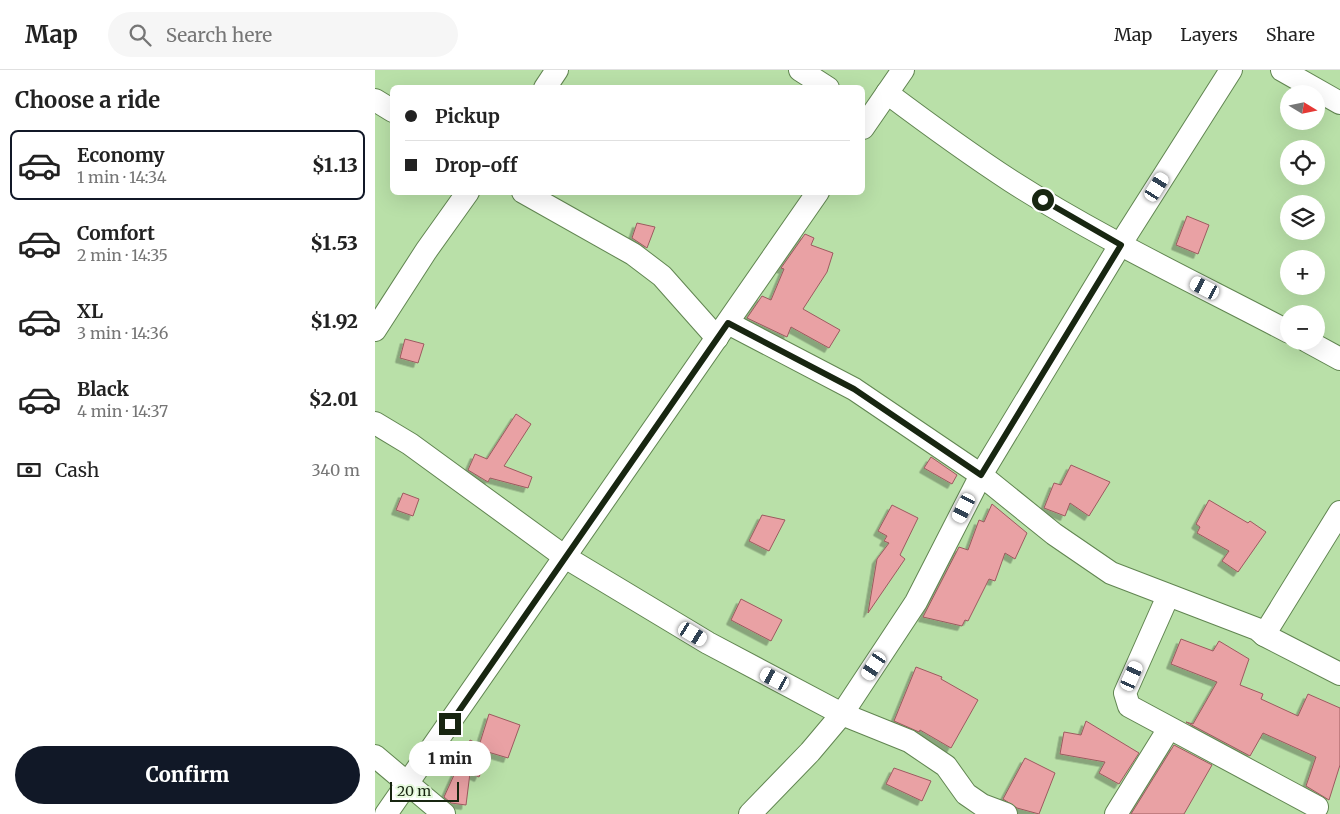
<!DOCTYPE html>
<html lang="en">
<head>
<meta charset="utf-8">
<style>
  :root { --surface:#fff; --page:#f6f6f6; --text:#222; --muted:#767676; --line:#e0e0e0; --accent:#111827 }
  body { margin:0; font-family:Merriweather,serif; background:var(--page); color:var(--text); height:100vh; display:flex; flex-direction:column; font-size:19px; white-space:nowrap }
  * { box-sizing:border-box; margin:0 }
  p { font-size:16px; color:var(--muted) }
  .icon { flex:none; width:28px; height:28px; fill:none; stroke:currentColor; stroke-width:2; stroke-linecap:round; stroke-linejoin:round }
  .map { position:relative; flex:1; overflow:hidden }
  .drawer { display:flex; flex-direction:column; background:var(--surface); width:375px }
  .drawer>* { flex:none }
  .hud { position:absolute; left:15px; top:15px; width:475px; height:110px; border-radius:8px; box-shadow:0 5px 20px #0002; display:grid; align-content:center; height:110px; padding:0 15px; background:var(--surface) }
  .needle { width:32px; rotate:100deg }
  .controls { position:absolute; left:905px; top:15px; display:grid; gap:10px }
  .controls a { display:grid; place-items:center; width:45px; height:45px; border-radius:50%; background:var(--surface); box-shadow:0 5px 20px #0002; font-size:25px }
  .scale { position:absolute; left:15px; bottom:12px; width:69px; box-sizing:border-box; padding-left:5px; border:2px solid #182611; border-top:0; font-size:14px; line-height:18px; white-space:nowrap; color:#182611; -webkit-text-stroke:4px #e7fbde; paint-order:stroke }
  .end { position:absolute; width:22px; height:22px; margin:-11px; border:6px solid #182611; background:#fff; box-shadow:0 0 0 2px #fff }
  .from { border-radius:50% }
  .bubble { position:absolute; height:35px; border-radius:18px; background:var(--surface); box-shadow:0 5px 20px #0002; font-size:16px; font-weight:800; line-height:35px; text-align:center }
  .car { position:absolute; width:15px; height:30px; margin:-15px -8px; border-radius:6px; box-shadow:0 0 4px 1px #0007; background:linear-gradient(#fff 24%,#345 0 40%,#fff 0 76%,#345 0 86%,#fff 0) }
  .hud b { display:flex; align-items:center; gap:18px; height:48px; font-size:19px }
  .hud b+b { border-top:1px solid var(--line) }
  .hud i { width:12px; height:12px; background:var(--text) }
  ul { padding:0; list-style:none }
  li { display:flex; align-items:center; gap:15px; height:70px; margin:0 10px 8px; padding:0 5px; border:2px solid transparent; border-radius:8px }
  li div { flex:1 }
  li b { display:block; font-size:19px }
  li em { font-style:normal; font-weight:800 }
  li.on { border-color:var(--accent) }
  li>.icon { width:45px; height:45px; stroke-width:1.5 }
  h2 { padding:0 15px; font-size:22px; line-height:60px }
  .pay { display:flex; align-items:center; gap:12px; height:55px; padding:0 15px; font-size:19px }
  .pay p { margin-inline-start:auto }
  .primary-button { display:flex; gap:10px; margin-top:auto; padding:10px 15px }
  .primary-button a { flex:1; height:58px; border-radius:30px; background:var(--accent); color:#fff; font-size:20px; font-weight:800; line-height:58px; text-align:center }
  header { display:flex; align-items:center; gap:30px; box-sizing:border-box; height:70px; padding:0 25px; background:var(--surface); border-bottom:1px solid var(--line) }
  header strong { font-size:24px }
  nav { display:flex; gap:28px; margin-inline-start:auto; font-size:18px }
  .search { width:350px; height:45px; background:var(--page); display:flex; align-items:center; gap:12px; box-sizing:border-box; padding:0 18px; border-radius:28px; color:var(--muted); font-size:19px }
  main { display:flex; flex:1; min-height:0 }
  .map>svg:first-child { display:block }
  .building { fill:#e9a1a4; stroke:#9c5a5f; filter:url(#shadow) }
  .lines { fill:none; stroke-linecap:round; stroke-linejoin:round }
  .street-casing { stroke:#618551; stroke-width:24 }
  .street { stroke:#fff; stroke-width:22 }
  .route { stroke:#182611; stroke-width:6 }
</style>
</head>
<body>
<header>
<strong>Map</strong>
<div class="search"><svg class="icon" aria-label="search" viewBox="0 0 24 24"><circle cx="10" cy="10" r="6"/><path d="M15 15l6 6"/></svg>Search here</div>
<nav><a>Map</a><a>Layers</a><a>Share</a></nav>
</header>
<main>
<section class="drawer">
<h2>Choose a ride</h2>
<ul>
<li class="on"><svg class="icon" aria-label="car" viewBox="0 0 24 24"><path d="M5 17H2v-5l4-1 3-4h7l3 4 3 1v5h-3M9 17h6M6 11h13"/><circle cx="7" cy="17" r="2"/><circle cx="17" cy="17" r="2"/></svg><div><b>Economy</b><p>1 min · 14:34</p></div><em>$1.13</em></li>
<li><svg class="icon" aria-label="car" viewBox="0 0 24 24"><path d="M5 17H2v-5l4-1 3-4h7l3 4 3 1v5h-3M9 17h6M6 11h13"/><circle cx="7" cy="17" r="2"/><circle cx="17" cy="17" r="2"/></svg><div><b>Comfort</b><p>2 min · 14:35</p></div><em>$1.53</em></li>
<li><svg class="icon" aria-label="car" viewBox="0 0 24 24"><path d="M5 17H2v-5l4-1 3-4h7l3 4 3 1v5h-3M9 17h6M6 11h13"/><circle cx="7" cy="17" r="2"/><circle cx="17" cy="17" r="2"/></svg><div><b>XL</b><p>3 min · 14:36</p></div><em>$1.92</em></li>
<li><svg class="icon" aria-label="car" viewBox="0 0 24 24"><path d="M5 17H2v-5l4-1 3-4h7l3 4 3 1v5h-3M9 17h6M6 11h13"/><circle cx="7" cy="17" r="2"/><circle cx="17" cy="17" r="2"/></svg><div><b>Black</b><p>4 min · 14:37</p></div><em>$2.01</em></li>
</ul>
<div class="pay"><svg class="icon" aria-label="cash" viewBox="0 0 24 24"><path d="M3 7h18v10H3z"/><circle cx="12" cy="12" r="2"/></svg>Cash<p>340 m</p></div>
<div class="primary-button"><a>Confirm</a></div>
</section>
<div class="map">
<svg width="965" height="744" viewBox="0 0 965 744">
  <defs>
    <filter id="shadow"><feDropShadow dx="-4.5" dy="4.5" stdDeviation="0" flood-color="#0004"/></filter>
  </defs>
  <rect width="100%" height="100%" fill="#b9e0a8"/>
  <g class="building">
    <polygon points="812,146 834,155 823,184 801,175"/>
    <polygon points="262,153 280,157 272,178 257,168"/>
    <polygon points="430,164 439,168 436,175 458,183 452,202 428,239 465,260 454,278 416,257 412,267 372,248 387,226 396,230 409,199 406,198"/>
    <polygon points="30,269 49,274 43,293 25,288"/>
    <polygon points="141,344 156,354 129,396 157,407 153,418 115,408 113,412 93,400 100,384 112,389"/>
    <polygon points="556,387 582,405 577,414 549,398"/>
    <polygon points="696,395 735,412 714,446 695,433 690,446 669,438 679,413 686,415"/>
    <polygon points="28,423 44,429 38,446 21,440"/>
    <polygon points="834,430 873,453 875,451 891,462 863,502 847,491 854,481 822,463 825,457 821,454"/>
    <polygon points="617,434 652,463 640,489 630,483 620,511 614,509 593,551 590,550 587,556 548,547 584,477 593,480 604,450 609,452"/>
    <polygon points="517,435 543,448 525,485 530,489 493,543 502,489 514,473 509,471 512,466 503,461"/>
    <polygon points="387,445 410,450 394,481 374,471"/>
    <polygon points="366,529 407,550 396,571 356,550"/>
    <polygon points="806,569 838,581 844,571 874,589 865,615 888,624 886,629 923,646 933,624 965,638 965,695 954,730 931,716 941,687 888,663 875,686 811,652 818,654 842,612 796,594"/>
    <polygon points="541,597 567,607 566,609 603,630 576,678 545,660 544,662 519,651"/>
    <polygon points="114,644 145,655 133,688 103,679"/>
    <polygon points="711,651 764,683 744,714 724,703 730,692 685,684 689,662 706,665"/>
    <polygon points="95,670 99,672 98,678 114,685 104,707 95,703 91,735 76,733 69,727"/>
    <polygon points="799,675 837,695 809,744 756,744"/>
    <polygon points="650,688 680,703 664,744 642,738 628,729"/>
    <polygon points="519,698 556,711 547,731 511,714"/>
  </g>
  <g class="lines">
    <g class="street-casing">
      <g id="street">
        <polyline points="425,0 453,18"/>
        <polyline points="907,0 965,33"/>
        <polyline points="170,18 182,0"/>
        <path d="M 512,23 C 552,53 593,83 636,111 C 725,168 821,213 914,262"/>
        <polyline points="0,30 18,41"/>
        <polyline points="488,58 528,0"/>
        <polyline points="148,122 258,184 287,206 342,268"/>
        <polyline points="353,253 479,319 606,405 679,464 736,503 882,559 889,565 965,604"/>
        <polyline points="0,260 51,181 93,122"/>
        <polyline points="932,271 965,289"/>
        <polyline points="0,353 35,374 190,487 333,573 467,644 534,671 571,696 591,724 607,735 631,744"/>
        <polyline points="793,526 750,623 754,636 942,737"/>
        <polyline points="889,565 965,442"/>
        <polyline points="0,686 69,744"/>
        <polyline points="11,744 443,122"/>
        <polyline points="375,744 435,682 467,644 541,532 606,405 750,167 856,0"/>
        <polyline points="741,744 793,660"/>
      </g>
    </g>
    <use href="#street" class="street"/>
  </g>
  <g class="lines">
    <polyline class="route" points="75,654 353,253 479,319 606,405 746,175 668,130"/>
  </g>
</svg>
<div class="controls">
<a><svg class="needle" viewBox="-14 -14 28 28"><path d="M0-13l5 13h-10z" fill="#e53935"/><path d="M0 13l5-13h-10z" fill="#767676"/></svg></a>
<a><svg class="icon" aria-label="locate" viewBox="0 0 24 24"><circle cx="12" cy="12" r="6"/><path d="M12 2v4M12 18v4M2 12h4M18 12h4"/></svg></a>
<a><svg class="icon" aria-label="layers" viewBox="0 0 24 24"><path d="M12 4l9 5-9 5-9-5zM3 14l9 5 9-5"/></svg></a>
<a>+</a>
<a>−</a>
</div>
<div class="scale">20 m</div>
<i class="end from" style="left:668px;top:130px"></i>
<i class="end" style="left:75px;top:654px"></i>
<div class="bubble" style="left:34px;top:671px;width:82px">1 min</div>
<i class="car" style="left:782px;top:117px;rotate:32deg"></i>
<i class="car" style="left:830px;top:218px;rotate:297deg"></i>
<i class="car" style="left:589px;top:438px;rotate:207deg"></i>
<i class="car" style="left:318px;top:564px;rotate:121deg"></i>
<i class="car" style="left:499px;top:596px;rotate:214deg"></i>
<i class="car" style="left:757px;top:606px;rotate:24deg"></i>
<i class="car" style="left:400px;top:609px;rotate:298deg"></i>
<div class="hud">
<b><i class="from"></i>Pickup</b>
<b><i></i>Drop-off</b>
</div>
</div>
</main>
</body>
</html>
